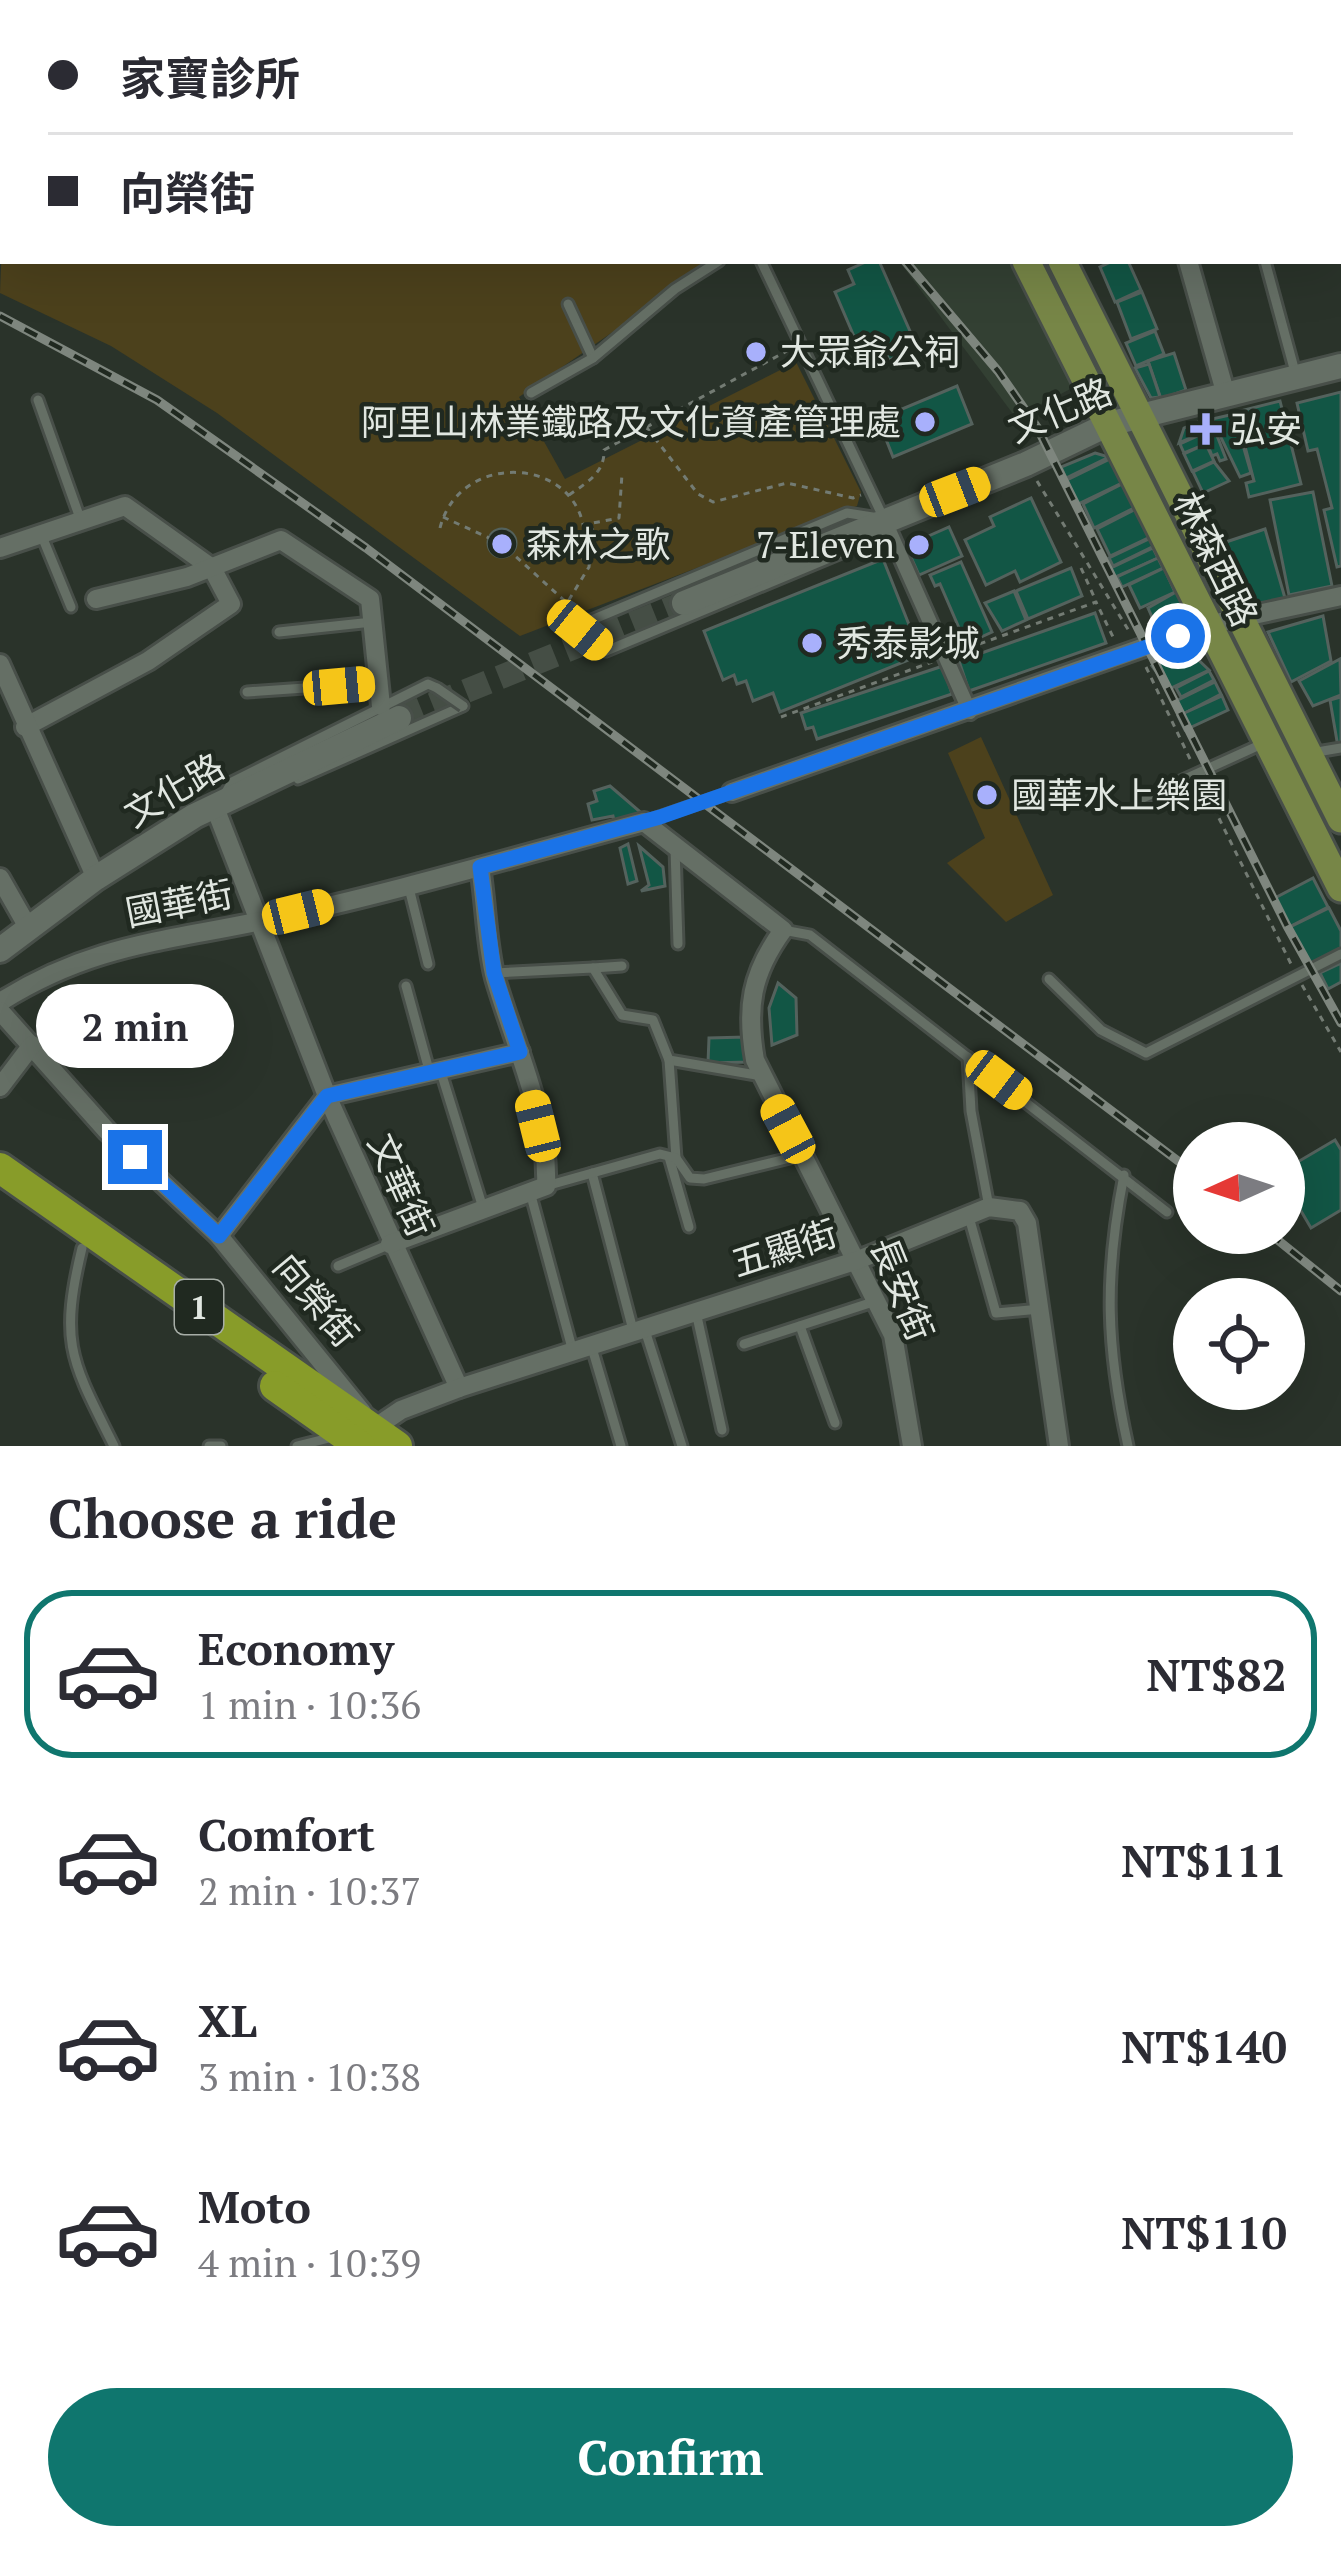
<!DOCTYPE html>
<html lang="en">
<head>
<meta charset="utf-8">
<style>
  :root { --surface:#fff; --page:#f2f2f3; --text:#2b2b33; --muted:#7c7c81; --line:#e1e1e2; --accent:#0f766e }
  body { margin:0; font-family:"PT Serif","Noto Sans TC",serif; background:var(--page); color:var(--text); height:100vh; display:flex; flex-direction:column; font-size:45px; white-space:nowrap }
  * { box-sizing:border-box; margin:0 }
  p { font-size:39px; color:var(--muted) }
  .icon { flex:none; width:66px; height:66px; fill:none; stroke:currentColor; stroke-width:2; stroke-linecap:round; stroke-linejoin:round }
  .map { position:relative; height:1446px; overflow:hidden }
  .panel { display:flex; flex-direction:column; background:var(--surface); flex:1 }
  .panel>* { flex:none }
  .guide { position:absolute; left:0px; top:0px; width:1341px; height:264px; box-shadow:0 12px 48px #0002; display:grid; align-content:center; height:264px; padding:0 48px; background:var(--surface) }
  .needle { width:78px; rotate:267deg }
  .buttons { position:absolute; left:1173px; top:1122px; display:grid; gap:24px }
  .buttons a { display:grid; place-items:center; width:132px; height:132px; border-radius:50%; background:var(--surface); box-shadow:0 12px 48px #0002; font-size:60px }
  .end { position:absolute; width:54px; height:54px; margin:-27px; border:15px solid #1a73e8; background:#fff; box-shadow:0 0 0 6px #fff }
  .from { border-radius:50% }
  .bubble { position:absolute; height:84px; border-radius:42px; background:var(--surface); box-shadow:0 12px 48px #0002; font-size:39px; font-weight:700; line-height:84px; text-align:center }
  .car { position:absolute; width:36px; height:72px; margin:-36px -18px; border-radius:15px; box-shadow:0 0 9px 3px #0007; background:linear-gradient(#f5c518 24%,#345 0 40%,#f5c518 0 76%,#345 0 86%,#f5c518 0) }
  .guide b { display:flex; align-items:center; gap:42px; height:114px; font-size:45px }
  .guide b+b { border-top:3px solid var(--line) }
  .guide i { width:30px; height:30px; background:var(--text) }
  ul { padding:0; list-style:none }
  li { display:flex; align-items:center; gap:36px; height:168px; margin:0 24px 18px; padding:0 24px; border:6px solid transparent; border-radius:48px }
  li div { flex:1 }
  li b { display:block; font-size:45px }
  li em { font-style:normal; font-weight:700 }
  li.selected { border-color:var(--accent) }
  li>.icon { width:108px; height:108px; stroke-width:1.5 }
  h2 { padding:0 48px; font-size:54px; line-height:144px }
  .button { display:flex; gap:24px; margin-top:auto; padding:24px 48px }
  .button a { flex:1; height:138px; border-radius:72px; background:var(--accent); color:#fff; font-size:48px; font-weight:700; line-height:138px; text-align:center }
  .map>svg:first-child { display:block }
  .built { fill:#334033 }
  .green { fill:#4c411c }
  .building { fill:#125645; stroke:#54625d; stroke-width:3 }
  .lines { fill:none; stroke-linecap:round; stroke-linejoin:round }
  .tertiary-tunnel { stroke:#454e45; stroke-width:24; stroke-dasharray:24 12; stroke-linecap:butt }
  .service-casing { stroke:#484f49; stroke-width:15 }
  .pedestrian-casing { stroke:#484f49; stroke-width:20 }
  .minor-casing { stroke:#484f49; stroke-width:24 }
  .tertiary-casing { stroke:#484f49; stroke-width:30 }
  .secondary-casing { stroke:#484f49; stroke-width:33 }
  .primary-casing { stroke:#484f49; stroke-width:36 }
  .path { stroke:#737b73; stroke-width:3; stroke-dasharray:6 6; stroke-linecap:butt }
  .service { stroke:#656f65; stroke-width:9 }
  .pedestrian { stroke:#656f65; stroke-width:14 }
  .minor { stroke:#656f65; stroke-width:18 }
  .tertiary { stroke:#656f65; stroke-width:24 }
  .secondary { stroke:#778647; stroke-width:27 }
  .primary { stroke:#889c29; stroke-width:30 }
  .rail-casing { stroke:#7e867e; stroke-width:9 }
  .rail { stroke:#202920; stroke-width:4.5; stroke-dasharray:14; stroke-linecap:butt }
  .service-bridge-casing { stroke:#484f49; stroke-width:15; stroke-linecap:butt }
  .service-bridge { stroke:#656f65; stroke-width:9 }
  .route { stroke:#1a73e8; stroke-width:15 }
  .poi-dot { fill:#a8b0fc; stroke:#202920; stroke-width:4.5 }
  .labels { text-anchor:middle; stroke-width:9; stroke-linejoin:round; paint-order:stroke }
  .shield { fill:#202920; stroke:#a7aea7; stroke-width:3 }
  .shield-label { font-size:33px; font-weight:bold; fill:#e1e7e1 }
  .poi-label { font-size:36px; fill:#e1e7e1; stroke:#202920; text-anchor:start }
  .street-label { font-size:36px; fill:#e1e7e1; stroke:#202920 }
</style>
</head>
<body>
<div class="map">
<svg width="1341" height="1446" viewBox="0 0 1341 1446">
  <rect width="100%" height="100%" fill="#2a332a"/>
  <polygon class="built" points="899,261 1009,261 1074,387 1016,418"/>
  <g class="green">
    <polygon points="20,0 597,0 599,3 21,3"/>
    <polygon points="3,217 3,261 715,261 519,397 565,479 796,362 861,492 857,506 520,636 217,413 111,346 0,293"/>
    <polygon points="981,737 1053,895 1006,922 947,863 985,838 948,753"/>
  </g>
  <g class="building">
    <polygon points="868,261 879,261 917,347 889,360 883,346 862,355 835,292 854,284 848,270"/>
    <polygon points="1113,261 1128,261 1141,290 1115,302 1100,267"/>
    <polygon points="1142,292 1157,329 1131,339 1117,302"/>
    <polygon points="1155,331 1164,354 1136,366 1126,343"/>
    <polygon points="761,341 767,355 751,362 745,348"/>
    <polygon points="1174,353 1186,390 1161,399 1148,361"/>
    <polygon points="1149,364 1160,397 1151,398 1135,368"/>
    <polygon points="957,386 972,424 893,457 878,419"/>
    <polygon points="1341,392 1341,566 1337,567 1324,510 1332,508 1317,449 1308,451 1297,403"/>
    <polygon points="1280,401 1301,484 1249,497 1246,483 1254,481 1236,412"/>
    <polygon points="1234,414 1251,473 1240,477 1212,419"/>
    <polygon points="1211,420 1226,459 1220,461 1217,454 1212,456 1200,424"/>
    <polygon points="1198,422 1202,433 1179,443 1184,428"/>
    <polygon points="1202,434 1206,444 1184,453 1180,444"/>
    <polygon points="1206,444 1214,461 1192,471 1184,454"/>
    <polygon points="1095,453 1109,457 1066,478 1061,467"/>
    <polygon points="1112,458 1124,482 1078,504 1067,480"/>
    <polygon points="1214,462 1229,481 1203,493 1193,472"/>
    <polygon points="1124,483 1136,507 1094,528 1083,504"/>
    <polygon points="1313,492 1332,586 1289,595 1270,500"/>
    <polygon points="1031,498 1061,562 1020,582 1015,571 986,585 965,540 994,526 990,517"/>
    <polygon points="1136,509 1150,537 1110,556 1097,529"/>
    <polygon points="949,527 962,556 919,575 906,546"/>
    <circle cx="502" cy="543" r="14"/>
    <polygon points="1265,529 1285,598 1257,605 1245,598 1220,544"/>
    <polygon points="1151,538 1154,546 1113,566 1109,558"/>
    <polygon points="1153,548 1158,558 1115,577 1111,568"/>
    <polygon points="1158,558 1163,568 1122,587 1117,577"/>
    <polygon points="883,559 921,655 780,712 773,693 753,701 746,681 737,684 734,675 723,680 704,631"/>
    <polygon points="961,562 992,632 966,644 940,584 935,586 930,575"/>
    <polygon points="1071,568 1082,596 1028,619 1016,591"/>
    <polygon points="1164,568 1175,592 1140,608 1129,585"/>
    <polygon points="1014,591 1026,620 1002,631 985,603"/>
    <polygon points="1176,592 1193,619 1159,633 1148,608"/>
    <polygon points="1095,613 1106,643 969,691 959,661"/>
    <polygon points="1323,616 1331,661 1291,682 1268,632"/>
    <polygon points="1187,649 1209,670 1169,689 1152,666"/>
    <polygon points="1340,659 1341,695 1313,706 1299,681"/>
    <polygon points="943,666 952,694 817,739 813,727 806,729 801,713"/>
    <polygon points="1209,671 1214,680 1181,697 1176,688"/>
    <polygon points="1215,682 1221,694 1181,715 1174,702"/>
    <polygon points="1222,696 1228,710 1185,730 1178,716"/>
    <polygon points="1341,697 1341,746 1338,747 1330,700"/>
    <polygon points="610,786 645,816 615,824 613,816 592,820 588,804 597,801 594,791"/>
    <polygon points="628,844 637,881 628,884 620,848"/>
    <polygon points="639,846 663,867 665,886 641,891 649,885"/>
    <polygon points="1313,878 1328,907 1289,927 1275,898"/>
    <polygon points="1329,908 1341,931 1341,949 1307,966 1288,928"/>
    <polygon points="1341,963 1341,982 1328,989 1320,973"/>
    <polygon points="778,983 796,998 797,1035 772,1045 769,1008"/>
    <polygon points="745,1037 750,1062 708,1063 709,1038"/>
    <polygon points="1335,1140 1341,1150 1341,1210 1311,1228 1284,1182 1284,1170"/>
  </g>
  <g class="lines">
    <polyline class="tertiary-tunnel" points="399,718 684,603"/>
    <g class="service-casing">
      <g id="service">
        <polyline points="614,0 615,3"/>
        <polyline points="761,261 884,519"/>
        <polyline points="1265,261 1295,372"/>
        <polyline points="568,304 593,358"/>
        <polyline points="531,393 593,358 675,289 719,261"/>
        <polyline points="38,400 81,521"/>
        <polyline points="41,534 71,607"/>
        <polyline points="580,630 575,627 847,513 879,518"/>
        <polyline points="279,632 372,622"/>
        <polyline points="606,651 858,546 868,536"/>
        <polyline points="247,692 378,683"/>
        <polyline points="1311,753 1341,748"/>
        <polyline points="298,779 463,706"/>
        <polyline points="226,792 232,782 428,684 437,688"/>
        <polyline points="1143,798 1262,744"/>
        <polyline points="647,821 732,792"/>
        <polyline points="675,848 678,944"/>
        <polyline points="408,884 428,964"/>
        <polyline points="783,930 810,935 1167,1212"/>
        <polyline points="593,968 622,966"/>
        <polyline points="494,973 593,968 622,1015 653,1020 669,1060 762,1076"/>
        <polyline points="1049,979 1101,1030 1146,1053 1341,954"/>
        <polyline points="406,986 429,1070"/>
        <polyline points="968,1057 971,1111 989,1207"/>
        <polyline points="669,1060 676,1158"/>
        <polyline points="440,1069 483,1208"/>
        <polyline points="669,1157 689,1227"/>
        <polyline points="592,1173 633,1330"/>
        <path d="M 1124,1175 C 1104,1276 1106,1346 1128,1446"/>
        <polyline points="546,1186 660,1154 676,1158 690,1178 704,1179 802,1155"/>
        <polyline points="530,1192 572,1348"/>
        <polyline points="969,1217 996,1313 1040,1309"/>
        <path d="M 82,1248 C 59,1344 71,1360 114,1446"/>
        <polyline points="338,1266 388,1245"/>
        <polyline points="696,1312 722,1430"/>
        <polyline points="800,1326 835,1423"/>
        <polyline points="644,1327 682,1446"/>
        <polyline points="744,1344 876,1301"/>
        <polyline points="592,1348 621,1446"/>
        <polyline points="209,1446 221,1446"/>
        <polyline points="297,1446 333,1437"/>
      </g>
    </g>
    <g class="pedestrian-casing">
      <polyline id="pedestrian" points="884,519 970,712"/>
    </g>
    <g class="minor-casing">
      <g id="minor">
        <polyline points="1115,0 1116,3"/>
        <polyline points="1306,0 1307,3"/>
        <polyline points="0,30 3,41"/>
        <polyline points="1338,92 1341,91"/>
        <polyline points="1338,123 1341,135"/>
        <polyline points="0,187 3,183"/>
        <polyline points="1188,261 1226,395"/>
        <polyline points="0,548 125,506 212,568 231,604 148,661 25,727"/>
        <polyline points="96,599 187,577 281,540 370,599 381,706"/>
        <polyline points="0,664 96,878"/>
        <polyline points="732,792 1207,625 1341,596"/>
        <polyline points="214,805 327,1096 459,1388"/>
        <polyline points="0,878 29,929"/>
        <path d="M 0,1002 C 91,945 161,942 261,921 C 390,894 517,856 644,822 L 783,930 C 751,974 746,1008 755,1060 L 893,1335 L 912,1446"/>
        <polyline points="0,1011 107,1131 219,1236 362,1412"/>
        <polyline points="0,1087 32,1045"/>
        <polyline points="219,1236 327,1096 520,1052"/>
        <path d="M 390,1244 L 546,1186 C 549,1116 514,1044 495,978 C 486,943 486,903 480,867"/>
        <polyline points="370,1431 401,1410 459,1388 858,1260 989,1207 1020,1211 1027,1223 1059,1446"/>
      </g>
    </g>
    <g class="tertiary-casing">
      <g id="tertiary">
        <polyline points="684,603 1026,464 1109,424 1341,366"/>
        <polyline points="0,950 96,878 194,816 399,718"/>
      </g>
    </g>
    <g class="secondary-casing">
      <g id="secondary">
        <polyline points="895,0 896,3"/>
        <polyline points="936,0 937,3"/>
        <polyline points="1026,261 1341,888"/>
        <polyline points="1062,261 1341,819"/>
      </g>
    </g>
    <g class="primary-casing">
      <g id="primary">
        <polyline points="0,1168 397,1446"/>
        <polyline points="275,1386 360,1446"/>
      </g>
    </g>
    <g class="path">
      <polyline points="308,0 310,3"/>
      <polyline points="647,428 698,494 713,502 787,483 853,498 861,495"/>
      <polyline points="1037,481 1129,631"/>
      <path d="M 569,495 C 586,483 605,473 604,450 L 787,351"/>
      <polyline points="443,517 502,544 567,603 589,567 593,523 619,518 622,474"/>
      <path d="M 440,528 C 461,443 602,457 583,559 L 589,560"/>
      <polyline points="1081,568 1096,601"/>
      <polyline points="957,652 1096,602 1114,639"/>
      <polyline points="1146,667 1191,761"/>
      <polyline points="781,717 932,662"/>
      <polyline points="1203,786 1292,966"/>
      <polyline points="1302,985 1341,1052"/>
    </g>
    <use href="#service" class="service"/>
    <use href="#pedestrian" class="pedestrian"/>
    <use href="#minor" class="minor"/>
    <use href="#tertiary" class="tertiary"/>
    <use href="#secondary" class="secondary"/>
    <use href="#primary" class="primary"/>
    <g class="rail-casing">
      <g id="rail">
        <polyline points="722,0 724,3"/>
        <polyline points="905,261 998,371 1037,427 1287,926 1341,1023"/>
        <polyline points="0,316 157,400 366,548 1194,1173"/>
        <polyline points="1269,1233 1341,1291"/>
      </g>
    </g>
    <use href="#rail" class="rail"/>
    <g class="service-bridge-casing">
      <g id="service-bridge">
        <polyline points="580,630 606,651"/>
        <polyline points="437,688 463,706"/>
      </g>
    </g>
    <use href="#service-bridge" class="service-bridge"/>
  </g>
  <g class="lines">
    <polyline class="route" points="135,1157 219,1236 327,1096 520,1052 494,973 480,867 660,817 1178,636"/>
  </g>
  <g class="poi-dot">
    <circle cx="756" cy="352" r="12"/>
    <circle cx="925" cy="422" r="12"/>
    <path d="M1200 411h12v12h12v12h-12v12h-12v-12h-12v-12h12z"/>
    <circle cx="502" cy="544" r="12"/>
    <circle cx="919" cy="545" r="12"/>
    <circle cx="812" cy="643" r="12"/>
    <circle cx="987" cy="795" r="12"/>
  </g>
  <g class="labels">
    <rect class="shield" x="175" y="1280" width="48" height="54" rx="9"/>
    <g class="shield-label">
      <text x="199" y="1319">1</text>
    </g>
    <g class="poi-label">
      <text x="780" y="365">大眾爺公祠</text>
      <text x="901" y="435" text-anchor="end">阿里山林業鐵路及文化資產管理處</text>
      <text x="1230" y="442">弘安</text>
      <text x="526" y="557">森林之歌</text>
      <text x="895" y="558" text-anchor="end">7-Eleven</text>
      <text x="836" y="656">秀泰影城</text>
      <text x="1011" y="808">國華水上樂園</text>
    </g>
    <g class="street-label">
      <text transform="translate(1060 410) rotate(-23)" y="13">文化路</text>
      <text transform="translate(1216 559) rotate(64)" y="13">林森西路</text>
      <text transform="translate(174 790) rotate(-30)" y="13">文化路</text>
      <text transform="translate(179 903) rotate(-11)" y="13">國華街</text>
      <text transform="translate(401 1185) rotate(66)" y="13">文華街</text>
      <text transform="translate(784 1248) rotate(-18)" y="13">五顯街</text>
      <text transform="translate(902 1289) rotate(68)" y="13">長安街</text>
      <text transform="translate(316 1300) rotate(50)" y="13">向榮街</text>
    </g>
  </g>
</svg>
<div class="buttons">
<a><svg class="needle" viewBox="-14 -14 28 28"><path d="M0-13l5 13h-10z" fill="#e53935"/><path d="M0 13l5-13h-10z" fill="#7c7c81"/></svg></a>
<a><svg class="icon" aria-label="locate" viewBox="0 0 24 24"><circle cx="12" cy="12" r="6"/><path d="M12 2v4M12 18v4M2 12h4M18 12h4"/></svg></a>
</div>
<i class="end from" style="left:1178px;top:636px"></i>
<i class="end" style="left:135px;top:1157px"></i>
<div class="bubble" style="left:36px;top:984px;width:198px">2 min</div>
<i class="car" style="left:955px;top:492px;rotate:69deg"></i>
<i class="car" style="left:580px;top:630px;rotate:129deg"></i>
<i class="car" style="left:339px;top:686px;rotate:85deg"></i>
<i class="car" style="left:298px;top:912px;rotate:76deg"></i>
<i class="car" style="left:999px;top:1080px;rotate:127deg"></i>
<i class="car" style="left:538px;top:1126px;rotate:346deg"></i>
<i class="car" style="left:788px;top:1129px;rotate:332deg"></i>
<div class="guide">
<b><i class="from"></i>家寶診所</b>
<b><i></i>向榮街</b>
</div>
</div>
<section class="panel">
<h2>Choose a ride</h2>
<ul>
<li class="selected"><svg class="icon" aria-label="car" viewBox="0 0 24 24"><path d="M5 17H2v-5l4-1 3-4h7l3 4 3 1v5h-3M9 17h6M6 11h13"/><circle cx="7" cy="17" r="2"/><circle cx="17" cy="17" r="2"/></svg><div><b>Economy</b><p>1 min · 10:36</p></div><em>NT$82</em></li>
<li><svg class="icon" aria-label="car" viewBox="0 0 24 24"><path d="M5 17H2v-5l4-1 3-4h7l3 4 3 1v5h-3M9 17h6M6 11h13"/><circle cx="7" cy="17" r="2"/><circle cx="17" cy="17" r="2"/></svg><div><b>Comfort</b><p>2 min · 10:37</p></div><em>NT$111</em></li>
<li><svg class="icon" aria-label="car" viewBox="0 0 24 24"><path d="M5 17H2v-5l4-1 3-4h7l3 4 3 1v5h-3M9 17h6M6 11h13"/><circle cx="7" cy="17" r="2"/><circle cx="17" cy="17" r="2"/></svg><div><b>XL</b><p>3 min · 10:38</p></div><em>NT$140</em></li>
<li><svg class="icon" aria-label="car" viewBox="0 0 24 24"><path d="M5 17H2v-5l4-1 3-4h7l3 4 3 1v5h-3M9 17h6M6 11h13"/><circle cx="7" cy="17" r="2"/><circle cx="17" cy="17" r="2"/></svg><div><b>Moto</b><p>4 min · 10:39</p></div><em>NT$110</em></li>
</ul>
<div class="button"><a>Confirm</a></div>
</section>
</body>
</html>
